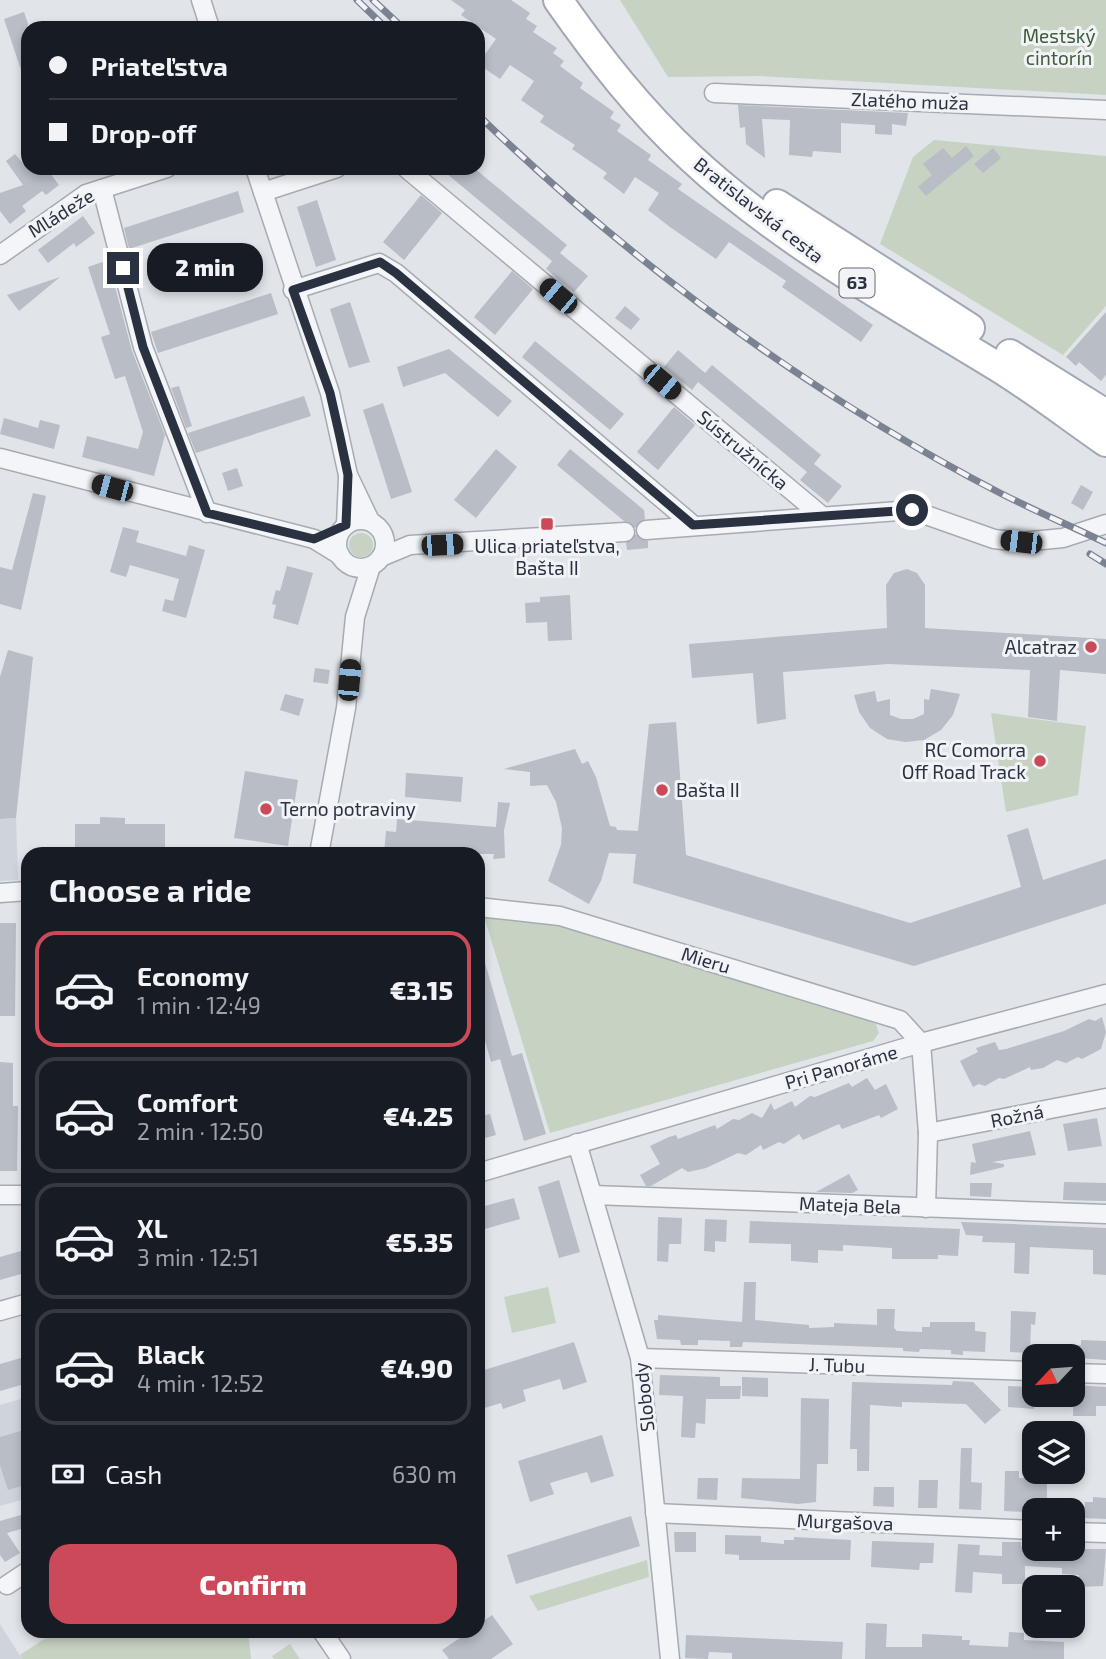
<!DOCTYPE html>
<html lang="en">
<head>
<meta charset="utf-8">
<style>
  :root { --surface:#171b24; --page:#20242c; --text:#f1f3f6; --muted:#9ea1a6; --line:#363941; --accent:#cb4958 }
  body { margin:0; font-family:"Exo 2",sans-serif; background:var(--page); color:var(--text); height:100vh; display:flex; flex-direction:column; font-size:26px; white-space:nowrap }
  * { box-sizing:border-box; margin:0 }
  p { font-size:23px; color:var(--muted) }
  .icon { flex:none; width:38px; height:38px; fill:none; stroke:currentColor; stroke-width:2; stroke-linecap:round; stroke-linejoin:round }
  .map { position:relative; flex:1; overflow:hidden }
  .drawer { position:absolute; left:21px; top:847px; width:464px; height:791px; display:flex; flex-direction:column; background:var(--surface); border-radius:21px; box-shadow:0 4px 10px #0003 }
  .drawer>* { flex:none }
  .hud { position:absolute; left:21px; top:21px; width:464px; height:154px; border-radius:21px; box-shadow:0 4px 10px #0003; display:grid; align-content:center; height:154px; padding:0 28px; background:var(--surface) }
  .needle { width:46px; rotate:244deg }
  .controls { position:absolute; left:1022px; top:1344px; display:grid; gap:14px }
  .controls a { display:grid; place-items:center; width:63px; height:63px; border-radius:14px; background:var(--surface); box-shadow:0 4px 10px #0003; font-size:35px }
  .end { position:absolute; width:32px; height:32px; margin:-16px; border:9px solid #2a3141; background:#fff; box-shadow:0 0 0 4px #fff }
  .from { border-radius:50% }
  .bubble { position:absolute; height:49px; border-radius:21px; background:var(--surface); box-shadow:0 4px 10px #0003; font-size:23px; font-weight:800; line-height:49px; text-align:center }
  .car { position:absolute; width:21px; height:42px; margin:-21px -10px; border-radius:9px; box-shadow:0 0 5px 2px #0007; background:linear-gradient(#222 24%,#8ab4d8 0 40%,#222 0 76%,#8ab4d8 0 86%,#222 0) }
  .hud b { display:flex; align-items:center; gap:24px; height:66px; font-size:26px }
  .hud b+b { border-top:2px solid var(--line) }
  .hud i { width:18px; height:18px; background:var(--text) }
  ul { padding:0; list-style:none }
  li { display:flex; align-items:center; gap:21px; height:116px; margin:0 14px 10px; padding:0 14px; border:4px solid var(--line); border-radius:21px }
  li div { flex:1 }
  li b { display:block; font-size:26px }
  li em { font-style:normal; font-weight:800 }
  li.current { border-color:var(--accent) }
  li>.icon { width:63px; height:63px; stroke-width:1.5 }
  h2 { padding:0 28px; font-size:32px; line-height:84px }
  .pay { display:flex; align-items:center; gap:18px; height:77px; padding:0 28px; font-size:26px }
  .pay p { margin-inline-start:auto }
  .action { display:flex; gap:14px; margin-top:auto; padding:14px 28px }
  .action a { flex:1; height:80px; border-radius:21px; background:var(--accent); color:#fff; font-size:28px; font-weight:800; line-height:80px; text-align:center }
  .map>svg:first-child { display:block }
  .built { fill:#cfd3db }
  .green { fill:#c6d3c2 }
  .building { fill:#b8bdc6 }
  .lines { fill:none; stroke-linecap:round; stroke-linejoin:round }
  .street-casing { stroke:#a6abb3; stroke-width:21 }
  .primary-casing { stroke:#a1a8b5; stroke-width:32 }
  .street { stroke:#f4f5f8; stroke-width:18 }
  .primary { stroke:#fff; stroke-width:28 }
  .rail-casing { stroke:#7b8393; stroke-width:7 }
  .rail { stroke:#f1f3f7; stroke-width:4.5; stroke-dasharray:13; stroke-linecap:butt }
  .route { stroke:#2a3141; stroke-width:9 }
  .poi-dot { fill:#cb4958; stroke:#f1f3f7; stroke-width:2.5 }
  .labels { text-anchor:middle; stroke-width:6; stroke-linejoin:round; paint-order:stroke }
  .shield { fill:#f1f3f7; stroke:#666b78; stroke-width:2 }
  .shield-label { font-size:18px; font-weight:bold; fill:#2a3141 }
  .park-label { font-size:19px; fill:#3d5c37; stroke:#f1f3f7 }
  .street-label { font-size:19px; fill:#2a3141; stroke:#f1f3f7 }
  .poi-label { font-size:19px; fill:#2a3141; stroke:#f1f3f7; text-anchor:end }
</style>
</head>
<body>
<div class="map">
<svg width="1106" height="1659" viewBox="0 0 1106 1659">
  <rect width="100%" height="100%" fill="#e1e4e9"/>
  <g class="built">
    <polygon points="16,818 18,880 0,881 0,819"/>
    <polygon points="28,1397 28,1498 0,1506 0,1405"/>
    <polygon points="0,1624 22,1659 0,1659"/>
  </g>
  <g class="green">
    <polygon points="620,0 1106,0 1106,95 759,76 668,77"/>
    <polygon points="934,140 1106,156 1106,306 1063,355 880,244 913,157"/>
    <circle cx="361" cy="545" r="12"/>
    <polygon points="991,713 1086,726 1078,795 1006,812"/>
    <polygon points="482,910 576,926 864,1018 876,1024 879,1033 873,1041 550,1133"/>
    <polygon points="548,1287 556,1323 512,1333 504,1297"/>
    <polygon points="647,1560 649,1577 538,1611 529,1596"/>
    <polygon points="56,1631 248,1631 251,1659 22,1659 20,1655"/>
    <polygon points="290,1644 300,1659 274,1659 272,1656"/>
  </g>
  <g class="building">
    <polygon points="451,0 511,0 530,13 526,19 537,26 533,32 557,48 553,53 564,61 560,66 583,83 580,88 614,112 610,118 621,125 617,131 651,155 648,160 682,184 678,189 873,325 861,342 782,287 786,281 729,242 716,259 670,227 648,210 659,193 635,177 624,194 603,178 607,173 572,149 575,145 540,122 544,116 521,100 534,81 510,65 500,79 478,64 496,39 461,15 465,10"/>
    <polygon points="24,12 28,24 26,85 4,19"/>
    <polygon points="738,105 908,113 906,126 892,124 892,135 875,134 875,125 841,123 841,153 813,151 812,157 789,155 790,120 762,119 765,158 746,144 745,127 740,128"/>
    <polygon points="966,146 974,156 926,196 918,187 932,175 923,164 943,148 952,158"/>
    <polygon points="993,148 1001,158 983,173 974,164"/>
    <polygon points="15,154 27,168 46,168 59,185 46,195 42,191 22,206 26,211 10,224 0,211 0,193 23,185 6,161"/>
    <polygon points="440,168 474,168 567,245 560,253 588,276 574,292 546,269 552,261"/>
    <polygon points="238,191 244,212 129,249 124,228"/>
    <polygon points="421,195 442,213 404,260 383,242"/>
    <polygon points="317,200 336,260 316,267 297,207"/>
    <polygon points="83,216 95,233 76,247 74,243 48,263 38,250"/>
    <polygon points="108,260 132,351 165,435 154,476 82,457 87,436 138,449 143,432 125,376 115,379 101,337 110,334 88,267"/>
    <polygon points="512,271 533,289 495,335 474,317"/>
    <polygon points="60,277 19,311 7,295"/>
    <polygon points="271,293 278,314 158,353 151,332"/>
    <polygon points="350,302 370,362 349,368 330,309"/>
    <polygon points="625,306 640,319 631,330 615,318"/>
    <polygon points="1106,312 1106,375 1101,381 1079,362 1076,366 1066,357"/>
    <polygon points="535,341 624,414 610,430 522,357"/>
    <polygon points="449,349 512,401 498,417 445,373 403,387 397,367"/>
    <polygon points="678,350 705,373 712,365 821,455 814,464 842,486 828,503 800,480 807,472 698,382 692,390 664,367"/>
    <polygon points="179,386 192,426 186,428 171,388"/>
    <polygon points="304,396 311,416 196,453 188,433"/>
    <polygon points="383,403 412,492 391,499 363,410"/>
    <polygon points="674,407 695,425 658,470 637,452"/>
    <polygon points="4,418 38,428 40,420 60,425 54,449 0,434"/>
    <polygon points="496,449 517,467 476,518 454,500"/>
    <polygon points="570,449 644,510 645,519 635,528 624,521 557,465"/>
    <polygon points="237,468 243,486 228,491 222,473"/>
    <polygon points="1081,485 1093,492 1083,510 1071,503"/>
    <polygon points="33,493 46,496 21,610 0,604 0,567 12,570"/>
    <polygon points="123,527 139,531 136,542 186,556 189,545 205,550 186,618 162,611 165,599 173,601 179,579 130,565 126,577 110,572"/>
    <polygon points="636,534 648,541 648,548 627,550 626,543"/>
    <polygon points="287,566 313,573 298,625 273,618 276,605 272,604 276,590 280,591"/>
    <polygon points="907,569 917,573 925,585 925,628 1106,639 1106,674 1060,670 1057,721 1028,717 1030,670 888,664 783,672 786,719 757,724 753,673 692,678 689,644 887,628 886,585 894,573"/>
    <polygon points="570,595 572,640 548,641 547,622 526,623 525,603 540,602 540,597"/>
    <polygon points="8,650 33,657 16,818 0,819 0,677"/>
    <polygon points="315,668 330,670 328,684 313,682"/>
    <polygon points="931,689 960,694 953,715 941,730 924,740 905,742 887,739 870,728 859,712 854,695 875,691 877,702 890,699 890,715 901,719 913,719 924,714 924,699 929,700"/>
    <polygon points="285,694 304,699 299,716 280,710"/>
    <polygon points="676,722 686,855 910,923 1021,887 1007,835 1028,828 1043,880 1106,859 1106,904 914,966 633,883 636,854 609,853 601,881 589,904 548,881 561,845 562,828 556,802 547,785 530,786 530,772 504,769 575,749 582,764 588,761 596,777 610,826 616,827 617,830 638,831 649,724"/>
    <polygon points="245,771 298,780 288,846 234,838"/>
    <polygon points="406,773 463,777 461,802 405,797"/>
    <polygon points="498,802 510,803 504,830 505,858 493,859 494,854 384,854 386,831 396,832 397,819 496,827"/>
    <polygon points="100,817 125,818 125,824 165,824 165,853 75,853 75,824 100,824"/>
    <polygon points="0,923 16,923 15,1016 0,1016"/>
    <polygon points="481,949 512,1056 522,1053 546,1134 524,1141 500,1059 491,1062 478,1016 478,950"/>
    <polygon points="1102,1017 1106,1032 1101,1049 1082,1059 1078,1057 1066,1063 1057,1060 1043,1068 1031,1070 1030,1067 1004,1079 999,1078 985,1086 979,1084 973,1087 960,1061 978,1052 976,1048 995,1042 999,1050 1006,1049 1064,1031 1089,1019 1095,1021"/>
    <polygon points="0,1062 13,1063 13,1106 18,1106 17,1171 0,1171"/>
    <polygon points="867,1078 875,1090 886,1084 898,1109 881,1118 879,1115 842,1129 839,1124 803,1140 799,1134 784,1144 779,1142 763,1150 761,1145 746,1155 738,1153 706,1168 688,1172 682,1168 651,1186 646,1186 640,1175 660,1164 650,1146 669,1137 676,1135 678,1139 715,1125 717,1129 733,1119 739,1120 752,1113 762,1118 771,1103 774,1110 792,1101 795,1107 810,1096 815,1097 849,1083 852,1087"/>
    <polygon points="490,1114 496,1135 478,1140 478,1117"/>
    <polygon points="1097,1118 1102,1146 1068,1151 1063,1124"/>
    <polygon points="1030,1131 1036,1155 992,1162 1004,1164 1004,1167 970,1175 971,1162 976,1163 972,1144"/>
    <polygon points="849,1174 858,1190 852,1193 816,1192"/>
    <polygon points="559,1180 580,1252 559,1258 538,1187"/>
    <polygon points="1064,1182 1106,1183 1106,1201 1063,1200"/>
    <polygon points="970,1183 992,1183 991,1197 970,1196"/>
    <polygon points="514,1198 520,1219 478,1231 478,1208"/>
    <polygon points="658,1217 682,1218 681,1244 669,1244 668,1262 657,1261"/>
    <polygon points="705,1219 727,1220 726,1242 715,1241 715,1252 704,1251"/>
    <polygon points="750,1221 960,1229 958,1256 938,1255 938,1259 892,1259 892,1248 843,1245 843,1251 818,1250 818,1263 791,1261 791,1244 749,1243"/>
    <polygon points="961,1222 1106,1228 1106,1275 1093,1274 1093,1250 1030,1247 1029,1274 1014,1273 1015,1243 982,1242 983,1236 966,1235"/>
    <polygon points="28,1249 28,1272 0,1280 0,1257"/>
    <polygon points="744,1282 756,1282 755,1320 809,1325 809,1328 834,1327 834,1323 877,1325 877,1309 895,1309 894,1328 897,1331 922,1332 922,1327 930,1327 930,1322 975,1322 975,1331 986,1332 985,1352 963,1351 963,1355 951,1354 951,1350 920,1349 919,1352 903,1351 903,1348 743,1342 742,1347 730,1347 730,1341 698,1340 698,1345 681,1345 680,1340 657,1339 654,1320 658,1320 658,1315 742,1322"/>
    <polygon points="1011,1311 1036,1312 1035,1325 1031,1324 1030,1353 1010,1352"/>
    <polygon points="1081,1340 1106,1341 1106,1360 1055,1356 1055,1344 1081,1345"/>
    <polygon points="574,1342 587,1382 563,1390 560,1379 523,1390 526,1401 503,1409 501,1403 478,1410 478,1372"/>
    <polygon points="28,1356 28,1383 0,1391 0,1364"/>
    <polygon points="660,1375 720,1377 720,1386 741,1386 740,1399 706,1399 705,1424 696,1423 695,1438 681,1437 683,1396 659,1395"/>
    <polygon points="742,1377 768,1378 768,1397 742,1396"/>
    <polygon points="953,1381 973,1382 1001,1410 985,1424 966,1404 902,1402 902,1407 870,1405 869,1471 857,1471 857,1449 850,1449 852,1382 952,1385"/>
    <polygon points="1074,1385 1106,1387 1106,1406 1096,1406 1096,1416 1073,1416"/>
    <polygon points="1008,1386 1030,1387 1030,1395 1034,1395 1034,1409 1008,1407"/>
    <polygon points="801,1398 829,1399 828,1464 817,1464 816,1502 798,1504 741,1498 742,1478 800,1479"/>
    <polygon points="28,1429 28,1484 8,1490 0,1465 0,1437"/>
    <polygon points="602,1435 614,1476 591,1483 587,1472 550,1483 554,1494 530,1502 518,1461"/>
    <polygon points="961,1448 972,1448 971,1482 982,1483 981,1510 959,1509"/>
    <polygon points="1005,1471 1019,1471 1019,1478 1047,1479 1047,1504 1025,1502 1025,1512 1004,1511"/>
    <polygon points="698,1478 718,1478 717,1500 697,1499"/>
    <polygon points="919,1480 938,1480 937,1508 918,1508"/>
    <polygon points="874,1487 894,1487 894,1507 873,1506"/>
    <polygon points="1093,1497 1106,1498 1106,1519 1084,1518 1085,1502 1093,1502"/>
    <polygon points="1048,1498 1068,1499 1068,1510 1048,1510"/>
    <polygon points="28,1513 28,1527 7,1533 20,1553 5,1562 0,1555 0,1521"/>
    <polygon points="631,1516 640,1546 516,1584 507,1555"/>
    <polygon points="674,1532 696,1532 696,1552 675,1552"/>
    <polygon points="725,1535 761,1536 761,1542 784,1544 784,1540 794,1540 794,1537 851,1540 850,1560 739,1560 739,1555 725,1554"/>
    <polygon points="872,1541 934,1543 933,1563 920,1563 919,1570 871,1567"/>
    <polygon points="1002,1542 1021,1542 1021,1546 1034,1549 1106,1549 1103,1586 1078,1587 1079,1575 1062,1574 1062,1568 1025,1566 1025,1584 1002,1584 1002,1574 973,1572 972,1593 955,1592 958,1544 980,1545 979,1555 1002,1556"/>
    <polygon points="492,1615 513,1644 491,1659 449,1659 442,1650 470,1631 478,1631 478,1625"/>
    <polygon points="866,1623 887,1624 886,1647 922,1647 922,1634 962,1636 962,1640 970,1640 969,1645 1008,1647 1009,1632 1024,1633 1024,1640 1064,1642 1064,1659 865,1659"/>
    <polygon points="686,1635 843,1642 842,1659 732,1659 732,1653 709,1652 708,1659 685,1658"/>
  </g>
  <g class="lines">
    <g class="street-casing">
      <g id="street">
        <polyline points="201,0 210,28"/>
        <polyline points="714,93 1106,110"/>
        <polyline points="255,168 330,393 348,475 370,521"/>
        <polyline points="406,168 822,516"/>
        <polyline points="102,189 143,347 207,513"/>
        <polyline points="263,192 337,168"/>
        <polyline points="0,255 86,194 167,168"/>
        <polyline points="293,290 379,263 396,273 693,525"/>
        <polyline points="0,458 314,539 340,555"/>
        <circle cx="361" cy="544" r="24"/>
        <polyline points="346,525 348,478"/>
        <polyline points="646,530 912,510 994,539 1021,542 1063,538 1106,524"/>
        <polyline points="381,557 410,545 625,532"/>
        <polyline points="319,854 346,708 355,617 371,566"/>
        <polyline points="0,893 28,891"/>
        <polyline points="478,907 560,916 900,1020 921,1043"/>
        <polyline points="921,1043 928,1133 926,1208"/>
        <polyline points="928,1133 1106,1098"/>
        <polyline points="577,1143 640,1358 670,1659"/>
        <polyline points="478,1173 921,1043 1106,994"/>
        <polyline points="0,1195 28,1195"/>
        <polyline points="593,1195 1106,1214"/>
        <polyline points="0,1311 28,1303"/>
        <polyline points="640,1358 1034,1371"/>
        <polyline points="1073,1373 1106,1374"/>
        <polyline points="655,1513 1034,1530"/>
        <polyline points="1073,1532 1106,1533"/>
        <polyline points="7,1585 28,1571"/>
        <polyline points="322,1631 341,1659"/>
      </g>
    </g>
    <g class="primary-casing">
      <g id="primary">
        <path d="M 558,0 C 598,57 640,111 691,158 C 779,240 886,299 988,361 C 1029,385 1067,415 1106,442"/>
        <polyline points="777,204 970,328"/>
        <polyline points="1010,354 1106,414"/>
      </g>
    </g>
    <use href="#street" class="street"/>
    <use href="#primary" class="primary"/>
    <g class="rail-casing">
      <g id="rail">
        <polyline points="357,0 386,28"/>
        <polyline points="373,0 403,28"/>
        <path d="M 478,115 C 633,264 809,394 1000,493 C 1035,511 1071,526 1106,543"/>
        <polyline points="1090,554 1106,564"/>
      </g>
    </g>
    <use href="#rail" class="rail"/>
  </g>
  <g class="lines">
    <polyline class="route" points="123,268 143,347 207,513 314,539 346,525 348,475 340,437 330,393 293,290 380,262 396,273 693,525 912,510"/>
  </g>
  <g class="poi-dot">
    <rect x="540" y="517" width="14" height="14" rx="3.5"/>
    <circle cx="1091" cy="647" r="7"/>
    <circle cx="1040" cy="761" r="7"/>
    <circle cx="662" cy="790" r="7"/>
    <circle cx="266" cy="809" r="7"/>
  </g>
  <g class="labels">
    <rect class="shield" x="839.5" y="268.5" width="35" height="29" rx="5"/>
    <g class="shield-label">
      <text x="857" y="289">63</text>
    </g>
    <g class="park-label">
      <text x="1059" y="43">Mestský<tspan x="1059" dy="22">cintorín</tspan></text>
    </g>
    <g class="street-label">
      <text transform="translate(910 101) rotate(2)" y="7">Zlatého muža</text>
      <text transform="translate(759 210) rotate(38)" y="7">Bratislavská cesta</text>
      <text transform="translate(61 213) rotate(-32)" y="7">Mládeže</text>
      <text transform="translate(743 450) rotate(40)" y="7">Sústružnícka</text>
      <text transform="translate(706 960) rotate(17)" y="7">Mieru</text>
      <text transform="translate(841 1067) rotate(-16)" y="7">Pri Panoráme</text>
      <text transform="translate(1017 1116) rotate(-11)" y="7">Rožná</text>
      <text transform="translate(850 1205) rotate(2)" y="7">Mateja Bela</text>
      <text transform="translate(837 1365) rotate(2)" y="7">J. Tubu</text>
      <text transform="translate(644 1397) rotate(-96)" y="7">Slobody</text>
      <text transform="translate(845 1522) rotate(2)" y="7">Murgašova</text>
    </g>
    <g class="poi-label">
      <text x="547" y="553" text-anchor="middle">Ulica priateľstva,<tspan x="547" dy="22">Bašta II</tspan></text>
      <text x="1077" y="654">Alcatraz</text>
      <text x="1026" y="757">RC Comorra<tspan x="1026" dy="22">Off Road Track</tspan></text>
      <text x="676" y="797" text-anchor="start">Bašta II</text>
      <text x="280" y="816" text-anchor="start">Terno potraviny</text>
    </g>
  </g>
</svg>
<div class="controls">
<a><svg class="needle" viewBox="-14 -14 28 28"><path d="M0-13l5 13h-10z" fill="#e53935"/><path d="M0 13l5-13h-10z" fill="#9ea1a6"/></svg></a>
<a><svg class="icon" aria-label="layers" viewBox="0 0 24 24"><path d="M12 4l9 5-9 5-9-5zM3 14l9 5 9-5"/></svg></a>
<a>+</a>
<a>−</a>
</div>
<i class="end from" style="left:912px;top:510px"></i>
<i class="end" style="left:123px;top:268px"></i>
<div class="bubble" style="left:147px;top:243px;width:116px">2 min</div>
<i class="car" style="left:558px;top:296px;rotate:310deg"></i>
<i class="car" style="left:662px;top:382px;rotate:130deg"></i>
<i class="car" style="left:112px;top:488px;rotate:285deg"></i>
<i class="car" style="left:1021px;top:542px;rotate:277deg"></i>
<i class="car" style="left:442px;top:545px;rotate:87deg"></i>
<i class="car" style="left:349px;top:680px;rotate:5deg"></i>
<div class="hud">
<b><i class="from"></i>Priateľstva</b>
<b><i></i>Drop-off</b>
</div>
<section class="drawer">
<h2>Choose a ride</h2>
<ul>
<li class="current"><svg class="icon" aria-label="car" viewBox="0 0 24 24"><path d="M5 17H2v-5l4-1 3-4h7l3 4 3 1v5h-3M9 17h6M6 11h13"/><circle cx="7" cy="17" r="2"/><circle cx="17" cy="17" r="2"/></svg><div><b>Economy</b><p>1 min · 12:49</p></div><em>€3.15</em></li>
<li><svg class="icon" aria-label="car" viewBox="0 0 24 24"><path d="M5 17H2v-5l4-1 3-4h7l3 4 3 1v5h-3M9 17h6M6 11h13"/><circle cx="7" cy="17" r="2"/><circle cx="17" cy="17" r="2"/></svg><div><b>Comfort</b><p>2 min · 12:50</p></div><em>€4.25</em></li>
<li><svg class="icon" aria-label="car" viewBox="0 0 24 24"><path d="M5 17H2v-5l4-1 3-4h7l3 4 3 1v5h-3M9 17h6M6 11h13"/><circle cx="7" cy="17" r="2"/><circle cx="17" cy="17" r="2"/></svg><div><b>XL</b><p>3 min · 12:51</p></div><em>€5.35</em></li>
<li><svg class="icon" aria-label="car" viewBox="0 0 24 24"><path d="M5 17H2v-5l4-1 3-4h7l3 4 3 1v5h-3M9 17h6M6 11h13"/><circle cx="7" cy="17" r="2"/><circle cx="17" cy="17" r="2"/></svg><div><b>Black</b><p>4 min · 12:52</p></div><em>€4.90</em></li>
</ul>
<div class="pay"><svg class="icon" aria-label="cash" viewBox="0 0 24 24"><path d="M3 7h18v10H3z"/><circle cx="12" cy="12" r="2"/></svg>Cash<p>630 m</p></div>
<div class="action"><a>Confirm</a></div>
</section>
</div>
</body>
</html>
